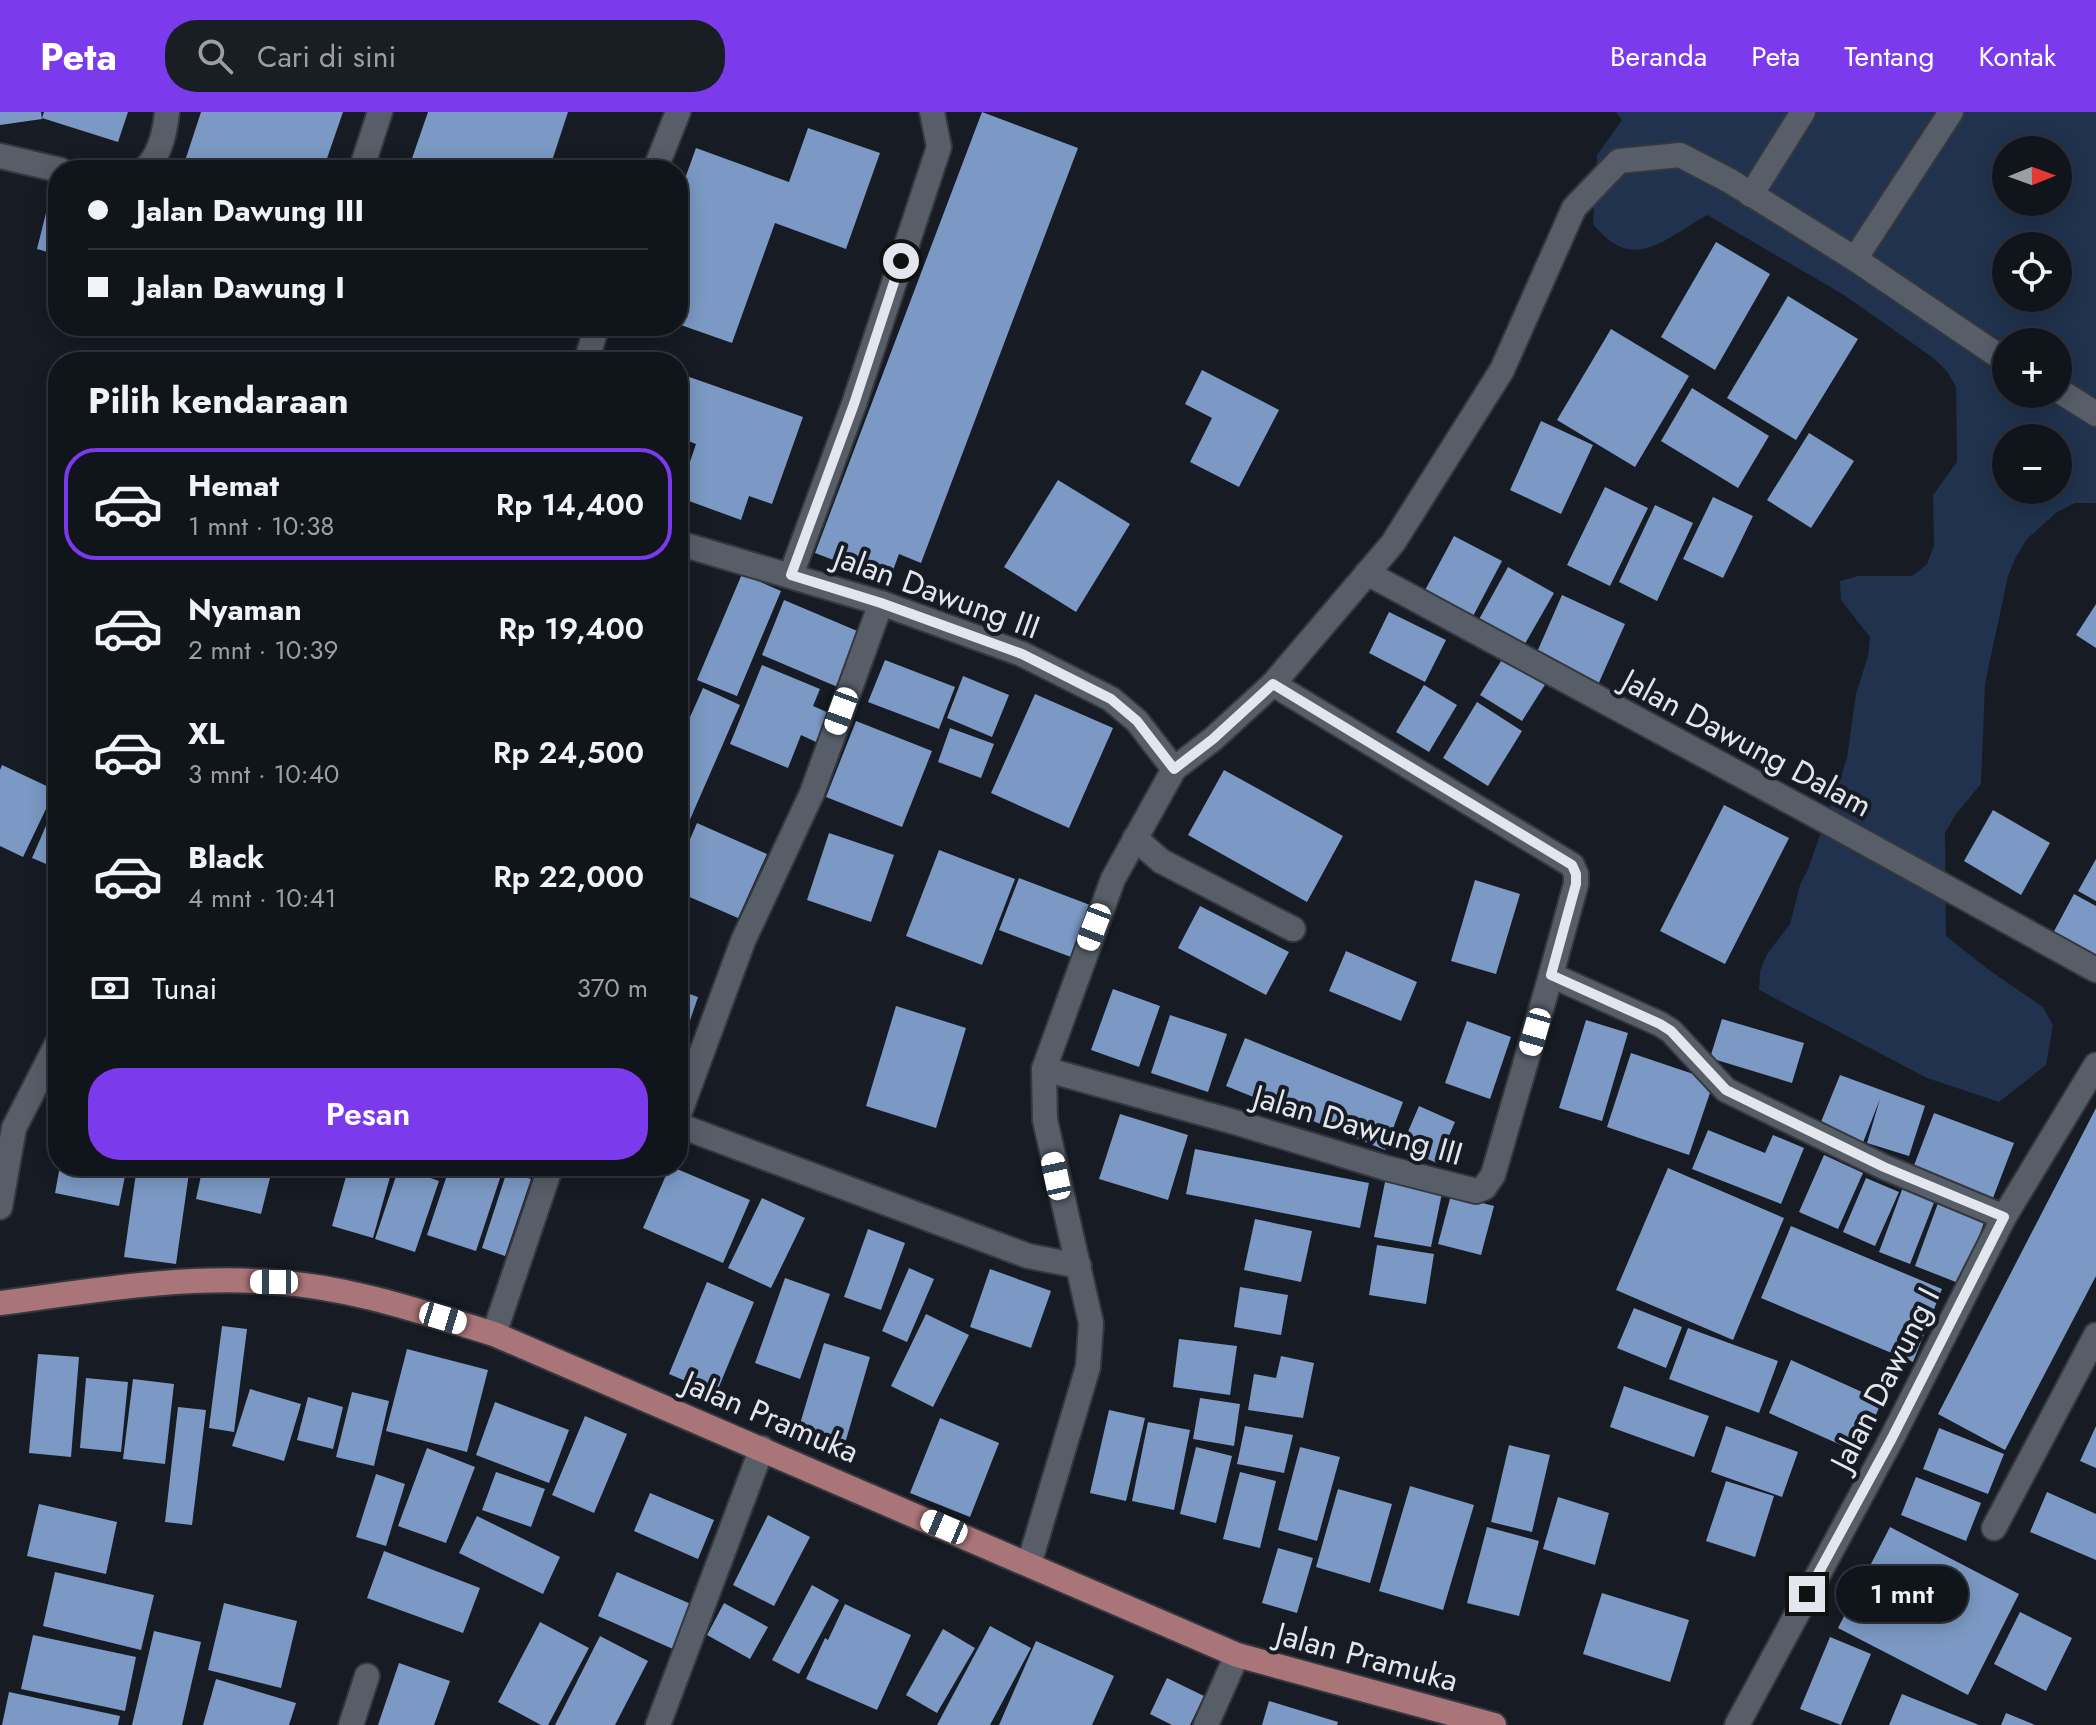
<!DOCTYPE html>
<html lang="id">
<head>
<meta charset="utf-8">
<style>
  :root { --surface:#10141b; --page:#191d24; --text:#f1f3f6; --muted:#9c9ea3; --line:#30333a; --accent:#7c3aed }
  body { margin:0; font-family:Jost,sans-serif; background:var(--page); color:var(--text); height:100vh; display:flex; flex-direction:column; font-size:30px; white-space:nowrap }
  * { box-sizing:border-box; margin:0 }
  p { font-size:26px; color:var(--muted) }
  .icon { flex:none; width:44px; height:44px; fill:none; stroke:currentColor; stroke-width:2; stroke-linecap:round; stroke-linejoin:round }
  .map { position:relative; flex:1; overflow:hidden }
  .details { position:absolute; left:48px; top:240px; width:640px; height:824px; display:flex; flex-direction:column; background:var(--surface); border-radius:32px; box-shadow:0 4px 20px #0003,0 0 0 2px var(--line) }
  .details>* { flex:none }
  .banner { position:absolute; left:48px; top:48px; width:640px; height:176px; border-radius:32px; box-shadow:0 4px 20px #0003,0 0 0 2px var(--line); display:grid; align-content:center; height:176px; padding:0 40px; background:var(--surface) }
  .needle { width:52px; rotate:89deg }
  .buttons { position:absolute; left:1992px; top:24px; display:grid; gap:16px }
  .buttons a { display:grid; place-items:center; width:80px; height:80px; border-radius:50%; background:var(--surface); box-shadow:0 4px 20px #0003,0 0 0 2px var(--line); font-size:40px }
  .end { position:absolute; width:36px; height:36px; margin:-18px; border:10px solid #e3e7ed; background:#111; box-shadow:0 0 0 4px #111 }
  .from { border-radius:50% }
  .bubble { position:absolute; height:56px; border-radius:28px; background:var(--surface); box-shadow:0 4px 20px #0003,0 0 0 2px var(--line); font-size:26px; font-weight:600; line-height:56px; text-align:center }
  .car { position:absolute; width:24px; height:48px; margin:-24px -12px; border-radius:10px; box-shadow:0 0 6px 2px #0007; background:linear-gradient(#fff 24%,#345 0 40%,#fff 0 76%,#345 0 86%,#fff 0) }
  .banner b { display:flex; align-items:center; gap:28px; height:76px; font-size:30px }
  .banner b+b { border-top:2px solid var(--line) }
  .banner i { width:20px; height:20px; background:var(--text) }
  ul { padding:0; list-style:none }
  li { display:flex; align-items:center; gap:24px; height:112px; margin:0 16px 12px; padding:0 24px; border:4px solid transparent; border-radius:32px }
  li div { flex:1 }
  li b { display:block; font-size:30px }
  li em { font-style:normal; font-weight:600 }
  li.active { border-color:var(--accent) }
  li>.icon { width:72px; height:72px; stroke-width:1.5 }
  h2 { padding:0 40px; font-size:36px; line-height:96px }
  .pay { display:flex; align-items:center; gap:20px; height:88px; padding:0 40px; font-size:30px }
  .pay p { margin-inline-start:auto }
  .button { display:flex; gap:16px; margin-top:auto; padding:16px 40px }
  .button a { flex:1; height:92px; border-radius:32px; background:var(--accent); color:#fff; font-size:32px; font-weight:600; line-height:92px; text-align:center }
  header { display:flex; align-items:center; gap:48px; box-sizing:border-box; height:112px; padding:0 40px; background:var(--accent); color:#fff }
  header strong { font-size:38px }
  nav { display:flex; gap:44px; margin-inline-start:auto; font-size:28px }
  .search { width:560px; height:72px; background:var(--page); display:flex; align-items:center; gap:20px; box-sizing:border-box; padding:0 28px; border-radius:32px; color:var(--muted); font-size:30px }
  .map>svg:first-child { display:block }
  .green { fill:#20324d; fill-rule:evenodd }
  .building { fill:#7b99c4 }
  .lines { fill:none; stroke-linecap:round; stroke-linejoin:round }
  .minor-casing { stroke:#34383e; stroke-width:28 }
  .major-casing { stroke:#34383e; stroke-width:28 }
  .minor { stroke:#575e68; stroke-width:24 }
  .major { stroke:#aa7578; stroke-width:24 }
  .route { stroke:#e3e7ed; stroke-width:10 }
  .labels { text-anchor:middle; stroke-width:8; stroke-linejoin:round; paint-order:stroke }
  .street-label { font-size:32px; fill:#e3e7ed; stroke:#161b24 }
</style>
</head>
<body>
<header>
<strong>Peta</strong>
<div class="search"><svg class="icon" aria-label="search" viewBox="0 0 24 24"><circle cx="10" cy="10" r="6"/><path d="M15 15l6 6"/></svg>Cari di sini</div>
<nav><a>Beranda</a><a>Peta</a><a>Tentang</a><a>Kontak</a></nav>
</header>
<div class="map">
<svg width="2096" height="1613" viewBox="0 0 2096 1613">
  <rect width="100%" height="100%" fill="#161b24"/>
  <path class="green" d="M 1616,0 L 2096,0 L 2096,391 L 2075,391 L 2057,400 L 2027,427 L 2016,445 L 2008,464 L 1985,572 L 1981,672 L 1956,702 L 1945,721 L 1946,824 L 1989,858 L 2043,895 L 2053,913 L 2046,953 L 1999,990 L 1927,966 L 1759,878 L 1760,859 L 1767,842 L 1790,812 L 1800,773 L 1808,757 L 1847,646 L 1856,582 L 1868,544 L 1870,525 L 1841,488 L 1840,469 L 1858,464 L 1912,464 L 1927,452 L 1934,433 L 1933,383 L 1957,350 L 1956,275 L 1947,259 L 1932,245 L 1844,183 L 1707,103 C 1663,128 1633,162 1593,112 L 1597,43 L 1622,8 ZM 2006,38 L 2058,38 L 2058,90 L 2006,90 ZM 2006,134 L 2058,134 L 2058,186 L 2006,186 ZM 2006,230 L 2058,230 L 2058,282 L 2006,282 ZM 2006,326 L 2058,326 L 2058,378 L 2006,378 Z"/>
  <g class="building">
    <polygon points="0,0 41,0 42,7 0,13"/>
    <polygon points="44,0 128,0 118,30 42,6"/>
    <polygon points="201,0 343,0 323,58 182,58"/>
    <polygon points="428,0 568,0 549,58 408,58"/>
    <polygon points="982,0 1078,36 921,451 899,442 889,469 815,441"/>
    <polygon points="808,16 880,41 846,137 775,111 732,231 678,212 678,86 696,36 789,70"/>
    <polygon points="50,85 58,87 58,143 37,137"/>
    <polygon points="1716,130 1770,162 1715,258 1661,225"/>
    <polygon points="1788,184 1858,227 1796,328 1727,286"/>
    <polygon points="1611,217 1689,264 1635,355 1557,308"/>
    <polygon points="1202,258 1279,298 1239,375 1190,350 1212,306 1185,292"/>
    <polygon points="678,261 803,305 772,392 749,384 741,408 678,385 696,332 678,325"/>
    <polygon points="1692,276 1769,324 1738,376 1661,329"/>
    <polygon points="1541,309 1593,333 1561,402 1510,378"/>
    <polygon points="1809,321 1854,349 1811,416 1767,388"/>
    <polygon points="1058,368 1130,412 1076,500 1004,455"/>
    <polygon points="1605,375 1648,396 1610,474 1567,453"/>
    <polygon points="1713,385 1753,404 1723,466 1683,447"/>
    <polygon points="1655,393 1693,411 1657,489 1619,470"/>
    <polygon points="1454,424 1502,449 1471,508 1423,482"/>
    <polygon points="1508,455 1554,481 1522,537 1477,511"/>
    <polygon points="742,462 781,479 737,584 697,568"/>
    <polygon points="1562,483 1625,512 1597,575 1534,547"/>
    <polygon points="784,488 862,521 840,576 762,543"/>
    <polygon points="2096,492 2096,536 2076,523"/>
    <polygon points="1389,500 1446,528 1425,570 1369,541"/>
    <polygon points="1506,541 1548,568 1522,609 1480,583"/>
    <polygon points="885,548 955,575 939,617 868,590"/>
    <polygon points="762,553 820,577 813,594 829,601 816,630 801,623 788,656 730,632"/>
    <polygon points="963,564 1009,583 992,625 947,606"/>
    <polygon points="1424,573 1457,593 1429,640 1396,620"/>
    <polygon points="703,576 740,593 678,735 678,632"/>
    <polygon points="1035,582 1113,616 1069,716 991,681"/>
    <polygon points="57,588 58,588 58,624 48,621"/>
    <polygon points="1477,590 1522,619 1488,674 1443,646"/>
    <polygon points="856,609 932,639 902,715 826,685"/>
    <polygon points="950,616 994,632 981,666 938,650"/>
    <polygon points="2,653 55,678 23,745 0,734 0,658"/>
    <polygon points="1224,658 1343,724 1307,790 1188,723"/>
    <polygon points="58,686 58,757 32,746"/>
    <polygon points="1724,693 1789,726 1725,852 1660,819"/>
    <polygon points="1993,698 2050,731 2021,783 1964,749"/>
    <polygon points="697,711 767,742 738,806 678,780 678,755"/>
    <polygon points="829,721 894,743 871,810 807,788"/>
    <polygon points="939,738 1015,767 982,853 906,824"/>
    <polygon points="2096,747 2096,789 2078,779"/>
    <polygon points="1019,766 1090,793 1071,845 999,818"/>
    <polygon points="1475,768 1520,782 1496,862 1451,849"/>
    <polygon points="2074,782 2096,794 2096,847 2052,823"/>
    <polygon points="1200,794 1289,840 1266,883 1178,836"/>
    <polygon points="1346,839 1417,870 1401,909 1329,879"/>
    <polygon points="1113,877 1160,894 1139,955 1091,938"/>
    <polygon points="678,878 698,885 679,941 678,941"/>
    <polygon points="896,894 966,916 936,1016 866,994"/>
    <polygon points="1170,903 1227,922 1208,980 1151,961"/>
    <polygon points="1722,907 1804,931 1792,971 1710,946"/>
    <polygon points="1586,908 1628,921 1602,1009 1559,996"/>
    <polygon points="1467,909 1511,925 1490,987 1445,971"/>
    <polygon points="1245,926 1403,990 1385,1038 1226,974"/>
    <polygon points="1631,941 1714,969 1689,1043 1607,1015"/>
    <polygon points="1840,963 1925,994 1909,1044 1867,1031 1880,987 1862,1033 1819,1015"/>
    <polygon points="1419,994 1455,1010 1437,1051 1401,1036"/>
    <polygon points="2096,996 2096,1164 2005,1338 1938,1302"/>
    <polygon points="1934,1001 2014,1031 1993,1086 1913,1056"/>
    <polygon points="1120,1002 1188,1023 1168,1088 1099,1067"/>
    <polygon points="1708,1018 1765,1041 1773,1023 1804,1036 1781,1092 1692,1057"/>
    <polygon points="1195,1037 1369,1071 1360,1116 1186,1082"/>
    <polygon points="1824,1043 1863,1061 1838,1117 1799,1100"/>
    <polygon points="60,1054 127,1054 119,1094 55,1081"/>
    <polygon points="137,1054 190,1054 176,1152 124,1145"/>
    <polygon points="203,1054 273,1054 261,1102 196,1087"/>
    <polygon points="349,1054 390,1065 373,1126 332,1114"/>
    <polygon points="450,1054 494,1054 503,1057 476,1139 427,1123"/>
    <polygon points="670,1054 750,1088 723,1151 643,1116"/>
    <polygon points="399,1055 439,1069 415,1140 375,1127"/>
    <polygon points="1668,1056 1784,1106 1733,1228 1616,1178"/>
    <polygon points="507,1059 531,1067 505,1144 482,1136"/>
    <polygon points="1866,1066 1899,1080 1875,1134 1843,1120"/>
    <polygon points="1385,1070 1442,1081 1431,1135 1374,1125"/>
    <polygon points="1903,1075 1935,1088 1910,1152 1879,1140"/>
    <polygon points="1451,1083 1494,1094 1481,1143 1438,1132"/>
    <polygon points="762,1086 805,1106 771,1176 728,1156"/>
    <polygon points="1938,1091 1985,1108 1961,1172 1915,1154"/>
    <polygon points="1255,1107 1312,1119 1301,1170 1244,1158"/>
    <polygon points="1791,1114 1942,1177 1913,1250 1761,1186"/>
    <polygon points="868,1117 905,1131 881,1198 844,1185"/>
    <polygon points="1377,1133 1434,1142 1426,1192 1369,1183"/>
    <polygon points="909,1156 934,1167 907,1230 882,1219"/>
    <polygon points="990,1157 1051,1179 1031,1236 970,1215"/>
    <polygon points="785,1166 830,1182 800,1267 755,1251"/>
    <polygon points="707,1170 754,1190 716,1282 669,1262"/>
    <polygon points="1240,1175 1288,1183 1281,1223 1234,1215"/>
    <polygon points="1634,1196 1682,1215 1666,1256 1617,1236"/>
    <polygon points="926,1202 969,1223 933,1295 891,1274"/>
    <polygon points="222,1214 247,1217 234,1320 209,1316"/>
    <polygon points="1688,1216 1778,1249 1759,1301 1669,1267"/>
    <polygon points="1179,1227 1237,1234 1230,1283 1173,1275"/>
    <polygon points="824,1231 870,1245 844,1335 797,1322"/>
    <polygon points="407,1237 488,1258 467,1340 386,1319"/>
    <polygon points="38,1242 79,1245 71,1345 29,1341"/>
    <polygon points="1281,1244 1314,1251 1303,1306 1248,1298 1254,1262 1276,1266"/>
    <polygon points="1791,1248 1882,1289 1859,1341 1769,1301"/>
    <polygon points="86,1266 128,1270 121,1340 80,1336"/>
    <polygon points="133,1267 174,1272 165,1352 123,1347"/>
    <polygon points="1624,1274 1709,1304 1694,1345 1610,1315"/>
    <polygon points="250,1277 301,1292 284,1349 232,1334"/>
    <polygon points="352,1280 389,1289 374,1354 336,1345"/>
    <polygon points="308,1285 343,1295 333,1337 297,1328"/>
    <polygon points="1200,1286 1240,1292 1234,1334 1193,1327"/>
    <polygon points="495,1290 569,1318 549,1371 476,1343"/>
    <polygon points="178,1295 206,1298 192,1413 165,1410"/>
    <polygon points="1109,1298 1145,1306 1126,1389 1090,1381"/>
    <polygon points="585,1304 627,1322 594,1401 552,1383"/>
    <polygon points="940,1306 999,1331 970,1405 910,1381"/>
    <polygon points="1148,1310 1190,1318 1174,1398 1132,1389"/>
    <polygon points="1245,1314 1293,1323 1284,1361 1237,1352"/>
    <polygon points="1726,1314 1798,1340 1782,1385 1711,1360"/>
    <polygon points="2096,1314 2096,1356 2080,1349"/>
    <polygon points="1939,1316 2004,1342 1988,1382 1923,1357"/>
    <polygon points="1509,1333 1550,1343 1532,1420 1491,1410"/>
    <polygon points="1196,1335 1232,1344 1216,1411 1180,1402"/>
    <polygon points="1300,1335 1340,1345 1317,1429 1278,1418"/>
    <polygon points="427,1336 475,1355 446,1431 398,1414"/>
    <polygon points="496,1360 545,1377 531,1415 482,1398"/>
    <polygon points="1240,1360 1276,1369 1260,1436 1223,1427"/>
    <polygon points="376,1362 405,1372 386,1434 356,1425"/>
    <polygon points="1916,1365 1981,1391 1966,1429 1901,1403"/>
    <polygon points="1726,1369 1774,1384 1755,1445 1706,1429"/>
    <polygon points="1410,1374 1474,1393 1443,1498 1379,1479"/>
    <polygon points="1338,1377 1392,1392 1370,1471 1316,1455"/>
    <polygon points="2047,1380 2096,1402 2096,1448 2030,1420"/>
    <polygon points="650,1381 714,1408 698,1447 634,1419"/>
    <polygon points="1558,1385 1609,1401 1595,1453 1543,1437"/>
    <polygon points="39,1392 117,1410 106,1462 27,1444"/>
    <polygon points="768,1403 810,1425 774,1494 733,1473"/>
    <polygon points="477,1404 560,1445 543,1482 459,1441"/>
    <polygon points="1487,1415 1539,1429 1519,1504 1467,1491"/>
    <polygon points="1890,1415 2019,1482 1968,1583 1838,1516"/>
    <polygon points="1278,1436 1313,1446 1297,1501 1262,1491"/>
    <polygon points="384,1439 480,1476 463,1521 367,1486"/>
    <polygon points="55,1460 154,1483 141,1538 43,1514"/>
    <polygon points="617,1460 691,1492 673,1537 598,1504"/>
    <polygon points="812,1473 839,1488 799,1562 772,1548"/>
    <polygon points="1602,1481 1689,1508 1670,1570 1583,1542"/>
    <polygon points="224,1491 297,1509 281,1576 208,1558"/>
    <polygon points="724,1491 768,1515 750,1547 707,1523"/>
    <polygon points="845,1492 911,1523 877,1598 806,1567 825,1526 828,1528"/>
    <polygon points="2020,1500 2072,1526 2046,1579 1994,1552"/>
    <polygon points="540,1510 589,1536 548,1613 541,1613 498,1590"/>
    <polygon points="990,1514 1031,1536 990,1613 937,1613"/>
    <polygon points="943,1517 975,1536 937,1601 906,1583"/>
    <polygon points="154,1519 201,1530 182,1613 132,1613"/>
    <polygon points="33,1523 136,1545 125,1599 21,1577"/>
    <polygon points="600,1524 648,1549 615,1613 555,1613"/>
    <polygon points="1830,1525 1871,1542 1841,1613 1800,1597"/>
    <polygon points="1036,1529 1114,1564 1092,1613 999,1613"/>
    <polygon points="399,1551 450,1569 434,1613 378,1613"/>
    <polygon points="1167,1566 1204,1584 1190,1613 1172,1613 1150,1602"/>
    <polygon points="216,1567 296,1591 289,1613 203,1613"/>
    <polygon points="9,1580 120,1604 118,1613 2,1613"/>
    <polygon points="1902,1582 1979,1613 1889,1613"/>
    <polygon points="1269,1589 1338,1610 1337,1613 1262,1613"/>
    <polygon points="2006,1601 2035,1613 2001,1613"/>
  </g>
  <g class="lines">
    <g class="minor-casing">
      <g id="minor">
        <polyline points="0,44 60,58"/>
        <path d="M 144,58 C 160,44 165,21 167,0"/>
        <polyline points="361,58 380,0"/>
        <polyline points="655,58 678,0"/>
        <polyline points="1751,83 1803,0"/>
        <polyline points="1855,147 1951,0"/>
        <polyline points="586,250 597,214"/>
        <polyline points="2058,278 2096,302"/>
        <polyline points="678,431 881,491 1022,542 1111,587 1137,609 1174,657 1113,767 1044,957 1045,1008 1091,1211 1088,1255 1029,1452"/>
        <polyline points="1367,461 1824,708 2096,858"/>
        <polyline points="791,463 854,292 939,35 932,0"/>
        <polyline points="1273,572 1572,753 1576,762 1576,772 1551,863 1660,912 1671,919 1726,978 1884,1055 2004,1105"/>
        <polyline points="1174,657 1213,627 1273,572 1393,431 1502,258 1574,96 1619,49 1680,43 1730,69 1855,147 2006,249"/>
        <polyline points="1135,726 1161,749 1293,817"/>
        <polyline points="1044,957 1238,1011 1386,1056 1476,1079 1484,1076 1493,1063 1551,863"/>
        <polyline points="678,1005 743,829 812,681 881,491"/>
        <polyline points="678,1013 1028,1144 1079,1154"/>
        <polyline points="0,1095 14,1016 58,930"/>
        <polyline points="494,1222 551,1054"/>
        <polyline points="1994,1416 2096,1223"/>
        <polyline points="351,1613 367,1564"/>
        <polyline points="658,1613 762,1336"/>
        <polyline points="1206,1613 1237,1543"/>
        <polyline points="1737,1613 1892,1326 2004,1105 2096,953"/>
      </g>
    </g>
    <g class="major-casing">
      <path id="major" d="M 0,1191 C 91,1179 182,1163 274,1170 C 350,1175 422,1200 494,1222 L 1237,1543 L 1494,1613"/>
    </g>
    <use href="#minor" class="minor"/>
    <use href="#major" class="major"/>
  </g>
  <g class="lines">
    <polyline class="route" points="901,149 854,292 791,463 881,491 1022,542 1111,587 1137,609 1174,657 1213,627 1273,572 1572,753 1576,762 1576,772 1551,863 1660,912 1671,919 1726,978 1884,1055 2004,1105 1892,1326 1807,1482"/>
  </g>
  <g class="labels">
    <g class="street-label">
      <text transform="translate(937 480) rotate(20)" y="11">Jalan Dawung III</text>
      <text transform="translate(1747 631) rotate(28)" y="11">Jalan Dawung Dalam</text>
      <text transform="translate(1358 1013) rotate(16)" y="11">Jalan Dawung III</text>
      <text transform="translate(1885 1267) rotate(-63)" y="11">Jalan Dawung I</text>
      <text transform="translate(771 1305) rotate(23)" y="11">Jalan Pramuka</text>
      <text transform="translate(1367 1545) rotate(15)" y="11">Jalan Pramuka</text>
    </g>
  </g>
</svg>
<div class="buttons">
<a><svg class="needle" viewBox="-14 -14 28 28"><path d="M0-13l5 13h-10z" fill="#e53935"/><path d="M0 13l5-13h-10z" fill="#9c9ea3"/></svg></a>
<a><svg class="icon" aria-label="locate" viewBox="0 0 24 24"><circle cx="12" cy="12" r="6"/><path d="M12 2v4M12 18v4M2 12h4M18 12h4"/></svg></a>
<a>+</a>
<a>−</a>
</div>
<i class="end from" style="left:901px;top:149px"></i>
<i class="end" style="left:1807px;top:1482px"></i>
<div class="bubble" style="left:1836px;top:1454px;width:132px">1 mnt</div>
<i class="car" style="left:841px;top:599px;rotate:200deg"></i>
<i class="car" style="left:1094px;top:815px;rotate:201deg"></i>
<i class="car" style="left:1535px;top:920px;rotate:196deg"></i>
<i class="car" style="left:1056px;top:1064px;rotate:348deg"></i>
<i class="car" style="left:274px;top:1170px;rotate:270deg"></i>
<i class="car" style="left:443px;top:1206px;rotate:107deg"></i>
<i class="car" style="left:944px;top:1415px;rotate:293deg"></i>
<div class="banner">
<b><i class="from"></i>Jalan Dawung III</b>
<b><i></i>Jalan Dawung I</b>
</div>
<section class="details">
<h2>Pilih kendaraan</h2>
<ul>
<li class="active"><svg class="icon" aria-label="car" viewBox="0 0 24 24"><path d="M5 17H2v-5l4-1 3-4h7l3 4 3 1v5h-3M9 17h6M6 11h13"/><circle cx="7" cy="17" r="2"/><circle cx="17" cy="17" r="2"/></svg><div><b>Hemat</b><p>1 mnt · 10:38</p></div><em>Rp 14,400</em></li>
<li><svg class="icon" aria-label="car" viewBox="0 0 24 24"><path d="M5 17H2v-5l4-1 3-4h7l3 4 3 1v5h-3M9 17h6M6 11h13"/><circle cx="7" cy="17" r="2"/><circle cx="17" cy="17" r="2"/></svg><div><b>Nyaman</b><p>2 mnt · 10:39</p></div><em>Rp 19,400</em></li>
<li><svg class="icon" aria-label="car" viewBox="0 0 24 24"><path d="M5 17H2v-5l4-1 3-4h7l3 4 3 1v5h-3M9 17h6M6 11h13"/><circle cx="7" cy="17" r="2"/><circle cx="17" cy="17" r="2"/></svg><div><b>XL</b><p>3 mnt · 10:40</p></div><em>Rp 24,500</em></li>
<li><svg class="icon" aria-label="car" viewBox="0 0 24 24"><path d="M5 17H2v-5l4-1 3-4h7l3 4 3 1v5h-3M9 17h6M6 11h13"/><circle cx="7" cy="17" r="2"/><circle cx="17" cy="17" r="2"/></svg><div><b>Black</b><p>4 mnt · 10:41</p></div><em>Rp 22,000</em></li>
</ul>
<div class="pay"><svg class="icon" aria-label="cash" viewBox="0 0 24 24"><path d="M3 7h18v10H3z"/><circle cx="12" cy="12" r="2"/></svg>Tunai<p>370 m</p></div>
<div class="button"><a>Pesan</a></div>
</section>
</div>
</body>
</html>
